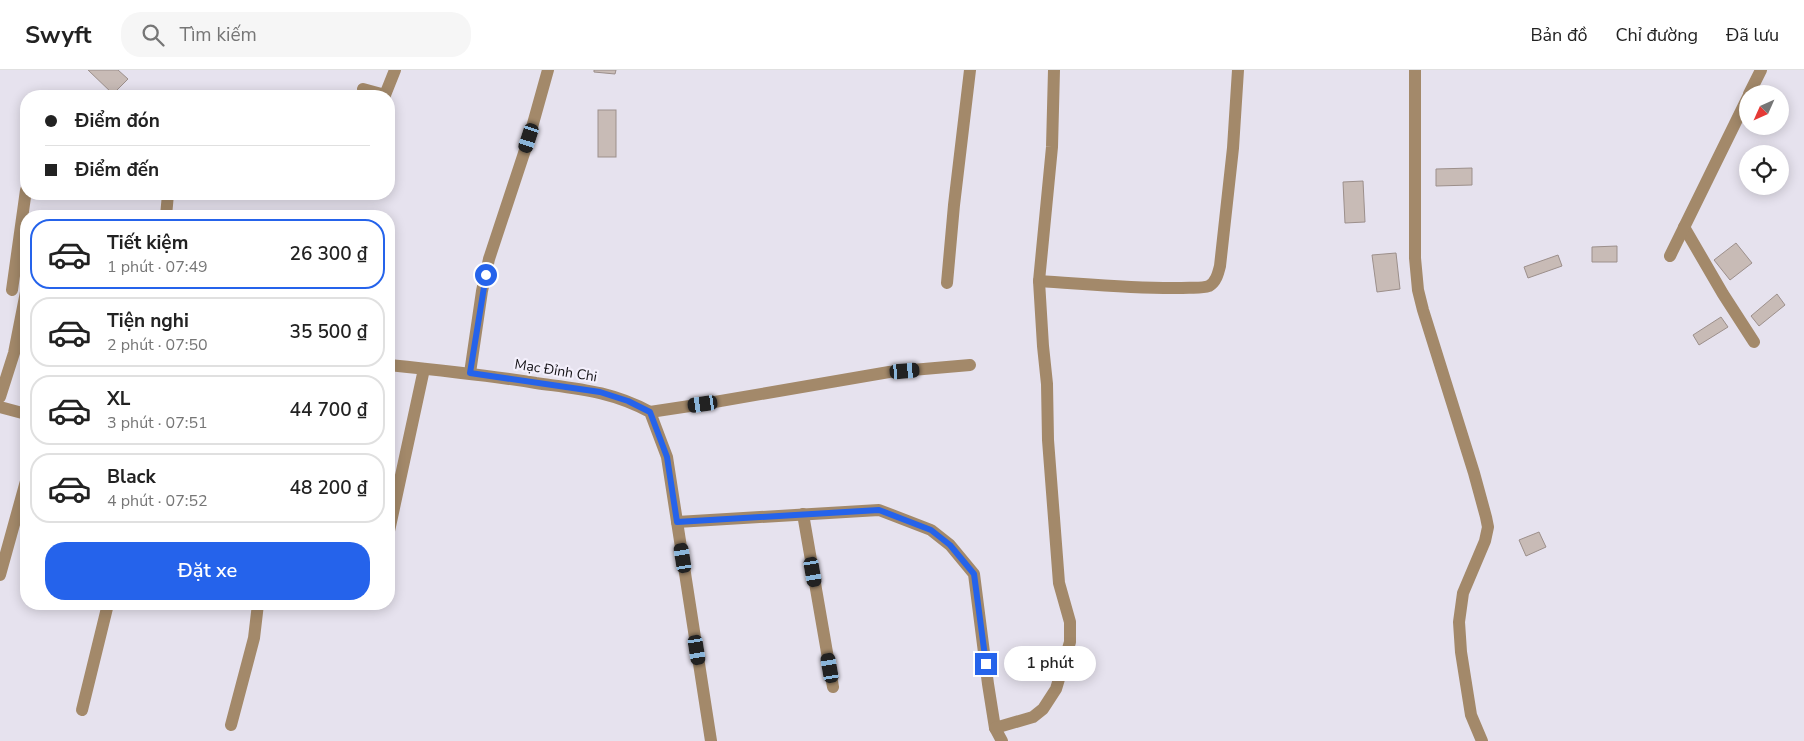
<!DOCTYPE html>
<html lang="vi">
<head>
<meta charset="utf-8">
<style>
  :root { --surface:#fff; --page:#f6f6f6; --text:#222; --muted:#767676; --line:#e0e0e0; --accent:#2563eb }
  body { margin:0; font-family:"Nunito Sans",sans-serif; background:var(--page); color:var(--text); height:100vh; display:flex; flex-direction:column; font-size:19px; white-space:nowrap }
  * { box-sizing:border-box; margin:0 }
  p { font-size:16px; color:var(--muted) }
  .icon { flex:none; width:28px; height:28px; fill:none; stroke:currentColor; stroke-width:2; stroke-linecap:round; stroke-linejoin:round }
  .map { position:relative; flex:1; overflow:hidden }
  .panel { position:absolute; left:20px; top:140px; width:375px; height:400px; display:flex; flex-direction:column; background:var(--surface); border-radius:20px; box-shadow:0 2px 12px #0003 }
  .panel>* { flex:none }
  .top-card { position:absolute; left:20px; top:20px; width:375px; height:110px; border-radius:20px; box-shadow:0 2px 12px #0003; display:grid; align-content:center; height:110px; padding:0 25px; background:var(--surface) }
  .needle { width:32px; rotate:225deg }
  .tools { position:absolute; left:1739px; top:15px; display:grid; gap:10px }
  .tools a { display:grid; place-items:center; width:50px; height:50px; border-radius:50%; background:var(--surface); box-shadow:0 2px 12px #0003; font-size:25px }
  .end { position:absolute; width:22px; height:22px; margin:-11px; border:6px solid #2563eb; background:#fff; box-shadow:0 0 0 2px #fff }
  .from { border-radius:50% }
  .bubble { position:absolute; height:35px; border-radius:18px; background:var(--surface); box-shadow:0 2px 12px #0003; font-size:16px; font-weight:600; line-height:35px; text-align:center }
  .car { position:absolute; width:15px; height:30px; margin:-15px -8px; border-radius:6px; box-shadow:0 0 4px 1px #0007; background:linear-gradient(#222 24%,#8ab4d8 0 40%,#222 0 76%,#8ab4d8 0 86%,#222 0) }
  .top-card b { display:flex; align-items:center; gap:18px; height:48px; font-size:19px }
  .top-card b+b { border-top:1px solid var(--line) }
  .top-card i { width:12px; height:12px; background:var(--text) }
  ul { padding:9px 0 0; list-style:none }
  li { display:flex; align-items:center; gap:15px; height:70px; margin:0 10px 8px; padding:0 15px; border:2px solid var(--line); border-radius:20px }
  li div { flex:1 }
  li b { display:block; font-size:19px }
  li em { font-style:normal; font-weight:600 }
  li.active { border-color:var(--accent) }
  li>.icon { width:45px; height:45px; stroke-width:1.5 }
  .primary-button { display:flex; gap:10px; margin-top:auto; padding:10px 25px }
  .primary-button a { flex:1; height:58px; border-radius:20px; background:var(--accent); color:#fff; font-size:20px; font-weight:600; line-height:58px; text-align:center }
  header { display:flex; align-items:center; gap:30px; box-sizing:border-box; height:70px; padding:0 25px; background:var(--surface); border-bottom:1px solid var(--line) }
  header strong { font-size:24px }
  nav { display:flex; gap:28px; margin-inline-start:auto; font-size:18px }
  .search { width:350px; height:45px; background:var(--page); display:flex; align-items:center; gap:12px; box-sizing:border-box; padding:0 18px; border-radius:20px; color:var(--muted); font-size:19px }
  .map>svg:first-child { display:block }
  .building { fill:#c8bbb6; stroke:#9c8f8b }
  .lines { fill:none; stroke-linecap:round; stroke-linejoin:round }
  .minor { stroke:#a3896a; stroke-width:12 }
  .route { stroke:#2563eb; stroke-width:6 }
  .labels { text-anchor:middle; stroke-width:4.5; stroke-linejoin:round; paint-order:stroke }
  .street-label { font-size:14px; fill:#131115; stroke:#f3effb }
</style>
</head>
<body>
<header>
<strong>Swyft</strong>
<div class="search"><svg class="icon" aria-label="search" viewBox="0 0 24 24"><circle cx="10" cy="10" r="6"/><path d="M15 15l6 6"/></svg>Tìm kiếm</div>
<nav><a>Bản đồ</a><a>Chỉ đường</a><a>Đã lưu</a></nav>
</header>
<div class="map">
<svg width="1804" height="671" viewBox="0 0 1804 671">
  <rect width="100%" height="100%" fill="#e6e2ee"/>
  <g class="building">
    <polygon points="88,0 118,0 128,9 113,24"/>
    <polygon points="594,0 616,0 615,4 594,2"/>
    <rect x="598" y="40" width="18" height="47"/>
    <polygon points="1472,98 1472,115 1436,116 1436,99"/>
    <polygon points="1363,111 1365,152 1345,153 1343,112"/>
    <polygon points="1736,173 1752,193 1730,210 1714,190"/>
    <polygon points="1617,176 1617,192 1592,192 1592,177"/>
    <polygon points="1396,183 1400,219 1377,222 1372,185"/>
    <polygon points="1558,185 1562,196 1528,208 1524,197"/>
    <polygon points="1777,224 1785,235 1759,256 1751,246"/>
    <polygon points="1721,247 1728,257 1699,275 1693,265"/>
    <polygon points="1539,462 1546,477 1526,486 1519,470"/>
  </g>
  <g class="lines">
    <g class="minor">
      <polyline points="1415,0 1415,188 1418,220 1423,240 1474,403 1486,447 1488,457 1485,471 1463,523 1459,552 1461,582 1471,645 1482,671"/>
      <polyline points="363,19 385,25 395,0"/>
      <polyline points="1749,24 1761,0"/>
      <polyline points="166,146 168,124"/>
      <polyline points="1684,157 1723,224 1754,272"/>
      <polyline points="1670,186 1748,27"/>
      <path d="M 1039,211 C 1087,214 1135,219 1182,218 C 1190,217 1201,219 1209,216 C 1216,212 1218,204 1220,196 L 1233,78 L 1238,0"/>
      <polyline points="947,213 954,135 970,0"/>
      <polyline points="12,220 26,120"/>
      <path d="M 389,295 C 438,300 487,305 536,313 C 579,319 611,321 650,342 L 667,387 L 711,671"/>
      <polyline points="470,303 482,221 489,189 529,68 548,0"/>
      <polyline points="0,327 14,283 26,222"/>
      <polyline points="0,337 26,344"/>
      <polyline points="650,342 703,334 889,302 970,295"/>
      <polyline points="803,444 833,617"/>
      <polyline points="677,452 879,440 931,460 950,475 974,504 988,614 995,658 1002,671"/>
      <polyline points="389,461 424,299"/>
      <polyline points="0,505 26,411"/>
      <polyline points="82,640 108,534"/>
      <polyline points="231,655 254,568 258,534"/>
      <polyline points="995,658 1033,647 1043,639 1056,619 1070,572 1070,552 1059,513 1048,370 1047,314 1043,276 1039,211 1052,77 1054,0"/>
    </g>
  </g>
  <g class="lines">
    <polyline class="route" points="486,205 470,303 600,322 628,331 650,342 667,387 677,452 879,440 931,460 950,475 974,504 986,594"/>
  </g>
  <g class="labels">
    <g class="street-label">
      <text transform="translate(556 300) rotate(9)" y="5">Mạc Đỉnh Chi</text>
    </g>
  </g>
</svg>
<div class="tools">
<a><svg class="needle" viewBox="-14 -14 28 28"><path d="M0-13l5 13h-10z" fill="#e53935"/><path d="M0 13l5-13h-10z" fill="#767676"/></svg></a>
<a><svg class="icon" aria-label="locate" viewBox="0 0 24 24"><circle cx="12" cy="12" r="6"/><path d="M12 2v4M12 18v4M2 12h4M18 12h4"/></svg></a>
</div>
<i class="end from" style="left:486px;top:205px"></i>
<i class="end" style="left:986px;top:594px"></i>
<div class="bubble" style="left:1004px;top:576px;width:92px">1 phút</div>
<i class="car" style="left:529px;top:68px;rotate:198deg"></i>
<i class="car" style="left:905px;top:301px;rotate:85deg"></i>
<i class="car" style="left:703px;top:334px;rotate:262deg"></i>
<i class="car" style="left:683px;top:488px;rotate:351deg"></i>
<i class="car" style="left:813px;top:502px;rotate:170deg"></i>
<i class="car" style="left:697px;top:580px;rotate:171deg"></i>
<i class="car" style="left:830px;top:598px;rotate:350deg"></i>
<div class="top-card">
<b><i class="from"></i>Điểm đón</b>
<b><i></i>Điểm đến</b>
</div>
<section class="panel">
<ul>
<li class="active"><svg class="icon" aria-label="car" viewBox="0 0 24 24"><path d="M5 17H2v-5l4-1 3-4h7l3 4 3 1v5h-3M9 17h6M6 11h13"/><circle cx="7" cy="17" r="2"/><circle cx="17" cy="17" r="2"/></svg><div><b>Tiết kiệm</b><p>1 phút · 07:49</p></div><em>26 300 ₫</em></li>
<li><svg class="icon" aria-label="car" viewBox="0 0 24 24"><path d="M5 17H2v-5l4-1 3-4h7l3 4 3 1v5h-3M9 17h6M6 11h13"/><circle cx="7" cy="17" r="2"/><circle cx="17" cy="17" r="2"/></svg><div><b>Tiện nghi</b><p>2 phút · 07:50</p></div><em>35 500 ₫</em></li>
<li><svg class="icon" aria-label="car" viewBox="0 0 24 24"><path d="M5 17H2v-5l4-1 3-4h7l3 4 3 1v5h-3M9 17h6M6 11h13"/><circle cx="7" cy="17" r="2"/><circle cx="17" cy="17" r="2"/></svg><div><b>XL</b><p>3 phút · 07:51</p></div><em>44 700 ₫</em></li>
<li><svg class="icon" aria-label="car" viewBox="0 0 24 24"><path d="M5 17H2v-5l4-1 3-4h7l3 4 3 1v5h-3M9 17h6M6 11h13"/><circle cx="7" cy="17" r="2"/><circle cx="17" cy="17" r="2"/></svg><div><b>Black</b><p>4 phút · 07:52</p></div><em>48 200 ₫</em></li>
</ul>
<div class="primary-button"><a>Đặt xe</a></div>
</section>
</div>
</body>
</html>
